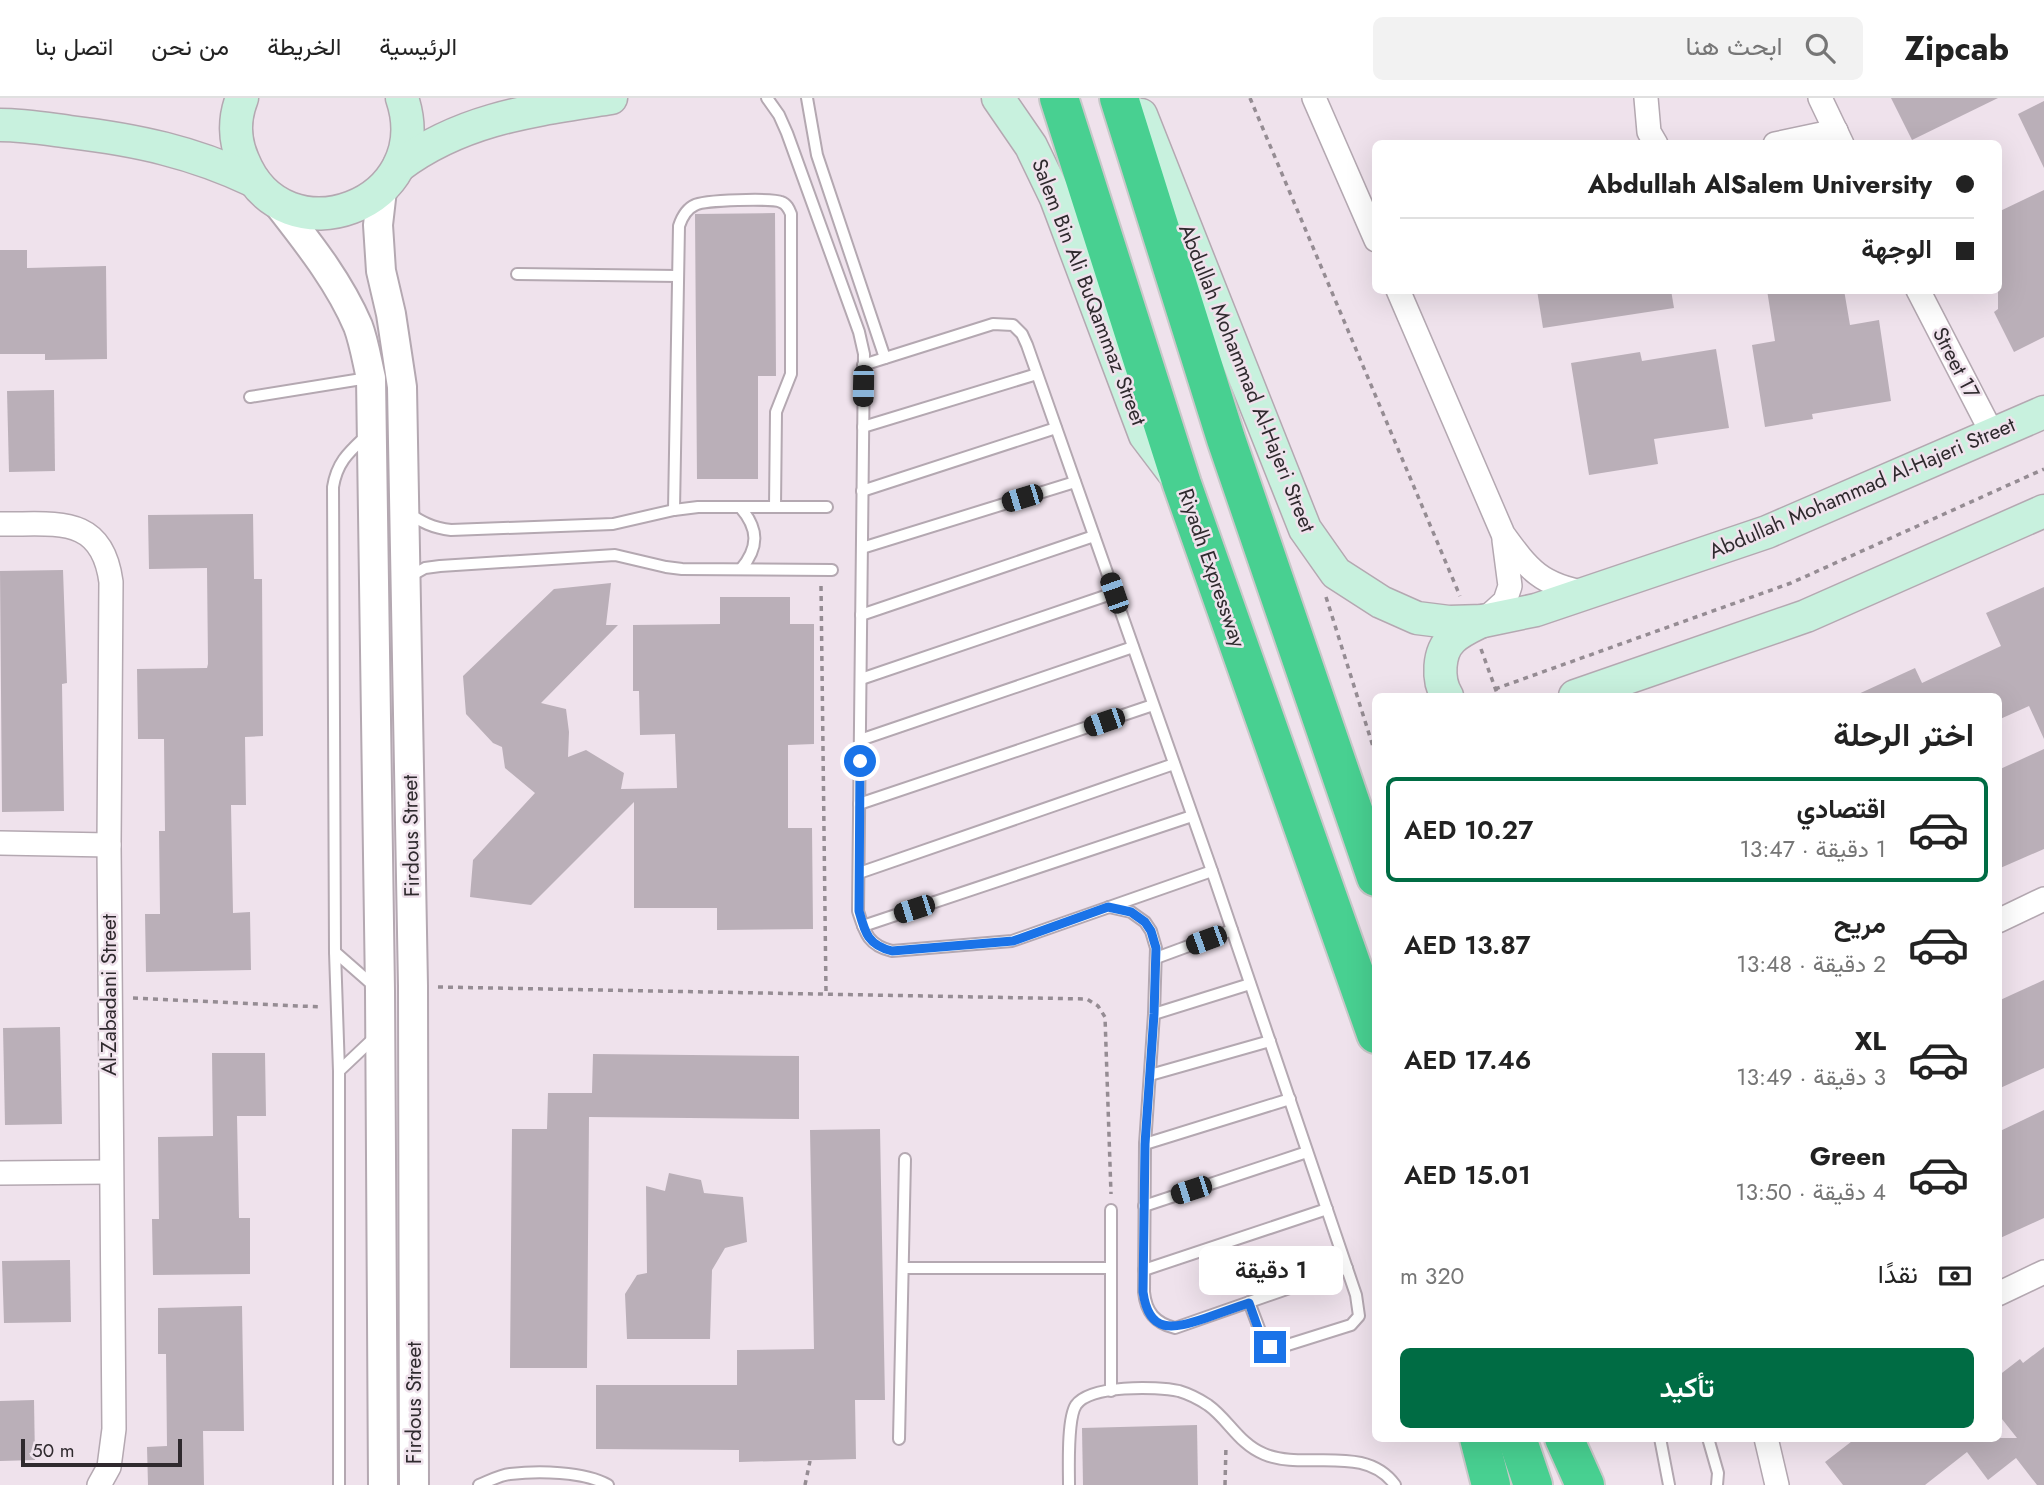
<!DOCTYPE html>
<html lang="ar">
<head>
<meta charset="utf-8">
<style>
  :root { --surface:#fff; --page:#f2f2f2; --text:#222; --muted:#767676; --line:#e0e0e0; --accent:#006c44 }
  body { margin:0; font-family:Jost,Vazirmatn,sans-serif; background:var(--page); color:var(--text); direction:rtl; height:100vh; display:flex; flex-direction:column; font-size:26px; white-space:nowrap }
  * { box-sizing:border-box; margin:0 }
  p { font-size:23px; color:var(--muted) }
  .icon { flex:none; width:38px; height:38px; fill:none; stroke:currentColor; stroke-width:2; stroke-linecap:round; stroke-linejoin:round }
  .map { position:relative; flex:1; overflow:hidden; direction:ltr }
  .drawer { position:absolute; left:1372px; top:595px; width:630px; height:749px; display:flex; flex-direction:column; background:var(--surface); border-radius:10px; box-shadow:0 7px 28px #0002; direction:rtl }
  .drawer>* { flex:none }
  .guide { position:absolute; left:1372px; top:42px; width:630px; height:154px; border-radius:10px; box-shadow:0 7px 28px #0002; direction:rtl; display:grid; align-content:center; height:154px; padding:0 28px; background:var(--surface) }
  .scale { position:absolute; left:21px; bottom:18px; width:161px; box-sizing:border-box; padding-left:7px; border:4px solid #2f2a2e; border-top:0; font-size:19px; line-height:24px; white-space:nowrap; color:#2f2a2e; -webkit-text-stroke:5px #efe2ec; paint-order:stroke }
  .end { position:absolute; width:32px; height:32px; margin:-16px; border:9px solid #1a73e8; background:#fff; box-shadow:0 0 0 4px #fff }
  .from { border-radius:50% }
  .bubble { position:absolute; height:49px; border-radius:10px; background:var(--surface); box-shadow:0 7px 28px #0002; font-size:23px; font-weight:600; line-height:49px; text-align:center; direction:rtl }
  .car { position:absolute; width:21px; height:42px; margin:-21px -10px; border-radius:9px; box-shadow:0 0 5px 2px #0007; background:linear-gradient(#222 24%,#8ab4d8 0 40%,#222 0 76%,#8ab4d8 0 86%,#222 0) }
  .guide b { display:flex; align-items:center; gap:24px; height:66px; font-size:26px }
  .guide b+b { border-top:2px solid var(--line) }
  .guide i { width:18px; height:18px; background:var(--text) }
  ul { padding:0; list-style:none }
  li { display:flex; align-items:center; gap:21px; height:105px; margin:0 14px 10px; padding:0 14px; border:4px solid transparent; border-radius:10px }
  li div { flex:1 }
  li b { display:block; font-size:26px }
  li em { font-style:normal; font-weight:600 }
  li.selected { border-color:var(--accent) }
  li>.icon { width:63px; height:63px; stroke-width:1.5 }
  h2 { padding:0 28px; font-size:32px; line-height:84px }
  .pay { display:flex; align-items:center; gap:18px; height:77px; padding:0 28px; font-size:26px }
  .pay p { margin-inline-start:auto }
  .primary-button { display:flex; gap:14px; margin-top:auto; padding:14px 28px }
  .primary-button a { flex:1; height:80px; border-radius:10px; background:var(--accent); color:#fff; font-size:28px; font-weight:600; line-height:80px; text-align:center }
  header { display:flex; align-items:center; gap:42px; box-sizing:border-box; height:98px; padding:0 35px; background:var(--surface); border-bottom:2px solid var(--line) }
  header strong { font-size:33px }
  nav { display:flex; gap:38px; margin-inline-start:auto; font-size:24px }
  .search { width:490px; height:63px; background:var(--page); display:flex; align-items:center; gap:18px; box-sizing:border-box; padding:0 24px; border-radius:10px; color:var(--muted); font-size:26px }
  .map>svg:first-child { display:block }
  .building { fill:#baafb8 }
  .lines { fill:none; stroke-linecap:round; stroke-linejoin:round }
  .service-casing { stroke:#b4a8b1; stroke-width:14 }
  .minor-casing { stroke:#b4a8b1; stroke-width:26 }
  .tertiary-casing { stroke:#b4a8b1; stroke-width:32 }
  .secondary-casing { stroke:#b4a8b1; stroke-width:35 }
  .motorway-casing { stroke:#c9c8c9; stroke-width:42 }
  .path { stroke:#958c93; stroke-width:3.5; stroke-dasharray:5 5; stroke-linecap:butt }
  .service { stroke:#fff; stroke-width:10 }
  .minor { stroke:#fff; stroke-width:23 }
  .tertiary { stroke:#fff; stroke-width:28 }
  .secondary { stroke:#c8f1de; stroke-width:32 }
  .motorway { stroke:#48d091; stroke-width:38 }
  .route { stroke:#1a73e8; stroke-width:9 }
  .labels { text-anchor:middle; stroke-width:5; stroke-linejoin:round; paint-order:stroke }
  .street-label { font-size:21px; fill:#2f2a2e; stroke:#efe2ec }
</style>
</head>
<body>
<header>
<strong>Zipcab</strong>
<div class="search"><svg class="icon" aria-label="search" viewBox="0 0 24 24"><circle cx="10" cy="10" r="6"/><path d="M15 15l6 6"/></svg>ابحث هنا</div>
<nav><a>الرئيسية</a><a>الخريطة</a><a>من نحن</a><a>اتصل بنا</a></nav>
</header>
<div class="map">
<svg width="2044" height="1387" viewBox="0 0 2044 1387">
  <rect width="100%" height="100%" fill="#efe2ec"/>
  <g class="building">
    <polygon points="1891,0 1998,0 1912,42"/>
    <polygon points="2044,3 2044,70 2018,16"/>
    <polygon points="2044,92 2044,239 2014,254 1994,214 1998,211 1998,114"/>
    <polygon points="775,115 776,278 758,278 758,381 697,381 695,116"/>
    <polygon points="0,152 27,152 27,170 106,168 107,261 45,262 45,256 0,256"/>
    <polygon points="1537,192 1671,192 1674,210 1543,230"/>
    <polygon points="1767,192 1844,192 1850,227 1879,222 1891,303 1812,316 1813,321 1765,329 1752,247 1775,243"/>
    <polygon points="1716,251 1729,330 1654,341 1658,366 1589,377 1571,265 1640,254 1642,263"/>
    <polygon points="54,292 55,373 9,374 7,293"/>
    <polygon points="253,416 254,481 262,481 263,638 245,639 246,707 231,707 233,815 250,814 251,872 146,874 145,816 160,816 159,733 165,733 164,641 138,641 137,571 207,570 208,566 207,470 149,471 148,417"/>
    <polygon points="63,472 67,585 62,586 64,713 2,714 0,473"/>
    <polygon points="611,485 606,527 618,527 541,605 566,611 569,634 568,659 586,652 624,675 621,691 677,690 675,636 640,637 639,593 633,593 633,527 720,526 720,499 790,499 790,526 814,526 814,646 788,647 788,730 812,730 813,831 717,832 717,810 634,810 634,704 531,807 470,799 473,762 535,695 505,670 502,649 493,645 466,616 463,578 554,491"/>
    <polygon points="2044,489 2044,641 2029,608 1998,622 1998,598 1854,598 1915,570 1922,585 2001,548 1986,515"/>
    <polygon points="2044,651 2044,751 1998,771 1998,672"/>
    <polygon points="2044,882 2044,970 1998,991 1998,903"/>
    <polygon points="60,929 62,1026 5,1027 3,930"/>
    <polygon points="212,955 265,955 266,1018 237,1018 239,1120 250,1120 250,1176 153,1177 152,1121 159,1121 158,1039 213,1038"/>
    <polygon points="593,956 799,958 799,1021 589,1019 587,1270 510,1270 512,1031 547,1031 548,995 592,995"/>
    <polygon points="2044,1012 2044,1120 1998,1141 1998,1034"/>
    <polygon points="880,1031 885,1302 855,1302 856,1361 739,1364 739,1352 596,1351 596,1287 737,1287 737,1252 814,1251 810,1032"/>
    <polygon points="669,1075 701,1082 704,1095 743,1099 747,1144 725,1150 712,1172 710,1241 627,1241 625,1196 637,1177 647,1175 646,1088 665,1093"/>
    <polygon points="70,1162 71,1224 4,1225 2,1163"/>
    <polygon points="242,1208 244,1333 203,1333 204,1387 148,1387 147,1349 167,1348 166,1256 158,1256 158,1210"/>
    <polygon points="2044,1249 2044,1387 2037,1387 2016,1360 1988,1382 1967,1354 1925,1387 1843,1387 1825,1364 1856,1340 2017,1340 1998,1316 1998,1278 2020,1261 2023,1265"/>
    <polygon points="34,1302 35,1362 0,1363 0,1303"/>
    <polygon points="1197,1327 1198,1387 1083,1387 1082,1330"/>
  </g>
  <g class="lines">
    <g class="service-casing">
      <g id="service">
        <path d="M 767,0 L 779,17 L 787,35 L 859,234 L 864,256 L 858,813 C 865,835 868,847 892,853 L 1012,843 L 1212,773"/>
        <polyline points="807,0 817,57 885,260"/>
        <polyline points="517,176 678,178"/>
        <polyline points="863,267 993,226 1013,227 1022,236 1027,247 1212,773 1356,1197 1359,1218 1351,1227 1281,1249 1270,1249 1260,1233 1249,1204"/>
        <polyline points="250,299 368,280"/>
        <polyline points="863,329 1037,276"/>
        <polyline points="862,393 1056,330"/>
        <path d="M 740,409 C 759,431 759,449 741,471"/>
        <path d="M 674,412 L 679,128 C 682,119 686,111 695,107 C 703,102 773,100 781,104 C 787,106 789,111 791,116 L 791,276 L 776,314 L 775,409"/>
        <path d="M 407,414 C 421,424 433,430 451,432 L 613,426 L 674,412 L 698,409 L 827,409"/>
        <polyline points="862,450 1075,384"/>
        <polyline points="409,479 425,470 440,468 615,457 666,469 682,471 832,472"/>
        <polyline points="861,517 1094,438"/>
        <polyline points="861,581 1114,495"/>
        <polyline points="860,642 1133,549"/>
        <polyline points="859,706 1153,607"/>
        <polyline points="859,775 1174,666"/>
        <path d="M 1109,809 L 1131,814 L 1145,824 L 1151,833 L 1156,850 L 1154,916 L 1145,1046 L 1144,1194 C 1146,1214 1155,1225 1175,1230 L 1347,1170"/>
        <polyline points="863,828 1192,718"/>
        <polyline points="335,854 375,889"/>
        <polyline points="1156,860 1232,832"/>
        <polyline points="1154,916 1250,886"/>
        <polyline points="339,973 375,939"/>
        <polyline points="1150,977 1270,943"/>
        <polyline points="1145,1046 1290,1001"/>
        <polyline points="1144,1108 1307,1054"/>
        <polyline points="903,1170 1111,1170"/>
        <polyline points="1144,1172 1327,1111"/>
        <polyline points="1111,1293 1111,1112"/>
        <polyline points="1660,1340 1669,1387"/>
        <polyline points="1708,1340 1718,1375 1717,1387"/>
        <polyline points="899,1341 905,1061"/>
        <path d="M 339,1387 L 339,973 L 335,854 L 333,389 C 337,364 349,354 366,338"/>
        <path d="M 479,1387 C 489,1383 500,1377 510,1376 C 537,1373 584,1373 608,1387"/>
        <path d="M 1069,1387 C 1069,1369 1067,1321 1076,1307 C 1090,1287 1156,1288 1179,1293 C 1189,1296 1199,1301 1208,1307 C 1228,1321 1239,1346 1264,1356 C 1304,1373 1365,1345 1395,1387"/>
      </g>
    </g>
    <g class="minor-casing">
      <g id="minor">
        <polyline points="1314,0 1376,142"/>
        <polyline points="1646,0 1649,34 1656,46"/>
        <polyline points="1820,0 1842,46"/>
        <polyline points="1775,46 1836,33"/>
        <path d="M 1398,192 L 1503,436 C 1529,472 1541,487 1587,495"/>
        <polyline points="1918,192 1993,337"/>
        <path d="M 0,426 C 54,427 102,415 111,484 L 109,747 L 114,1331 L 109,1369 L 99,1387"/>
        <polyline points="1483,523 1505,503 1510,488 1504,442"/>
        <polyline points="0,745 109,747"/>
        <polyline points="1998,823 2044,801"/>
        <polyline points="0,1075 110,1074"/>
        <polyline points="1998,1196 2044,1174"/>
        <polyline points="1766,1340 1777,1387"/>
      </g>
    </g>
    <g class="tertiary-casing">
      <g id="tertiary">
        <polyline points="382,92 378,127 381,173 391,216 402,289 413,888 414,1387"/>
        <path d="M 274,101 C 305,141 338,181 358,228 C 364,244 367,263 371,280 L 380,893 L 383,1387"/>
      </g>
    </g>
    <g class="secondary-casing">
      <g id="secondary">
        <path d="M 242,0 C 234,20 234,42 243,62 C 284,164 438,107 402,0"/>
        <polyline points="998,0 1031,48 1056,100 1145,337 1173,374"/>
        <polyline points="1141,17 1305,431 1336,475 1381,504 1417,520 1449,524 1483,523 1536,512 1767,434 2044,314"/>
        <path d="M 0,27 C 24,27 47,31 70,34 C 137,42 193,54 254,83"/>
        <path d="M 399,68 C 463,20 535,12 611,0"/>
        <path d="M 1447,598 C 1437,582 1438,554 1452,541 C 1460,533 1472,528 1482,523"/>
        <polyline points="1575,598 1806,518 2044,413"/>
      </g>
    </g>
    <g class="motorway-casing">
      <g id="motorway">
        <polyline points="1059,0 1182,386 1376,936"/>
        <polyline points="1119,0 1226,341 1376,779"/>
        <polyline points="1479,1340 1491,1387"/>
        <polyline points="1517,1340 1533,1387"/>
        <polyline points="1564,1340 1585,1387"/>
      </g>
    </g>
    <g class="path">
      <polyline points="1250,0 1460,498"/>
      <polyline points="821,488 826,895"/>
      <polyline points="1326,499 1376,658"/>
      <polyline points="1481,551 1498,598"/>
      <polyline points="1495,591 1791,485 2044,371"/>
      <polyline points="438,889 1087,901 1098,908 1105,919 1111,1096"/>
      <polyline points="133,900 321,909"/>
      <polyline points="805,1387 810,1363"/>
      <polyline points="1225,1387 1226,1347"/>
    </g>
    <use href="#service" class="service"/>
    <use href="#minor" class="minor"/>
    <use href="#tertiary" class="tertiary"/>
    <use href="#secondary" class="secondary"/>
    <use href="#motorway" class="motorway"/>
  </g>
  <g class="lines">
    <path class="route" d="M 860,663 L 859,813 C 865,835 868,847 892,853 L 1013,843 L 1108,809 L 1131,814 L 1145,824 L 1151,833 L 1156,850 L 1154,916 L 1145,1046 L 1143,1194 C 1149,1237 1173,1231 1206,1220 C 1220,1215 1234,1210 1249,1205 L 1259,1233 L 1270,1249"/>
  </g>
  <g class="labels">
    <g class="street-label">
      <text transform="translate(1089 194) rotate(69)" y="7">Salem Bin Ali BuQammaz Street</text>
      <text transform="translate(1956 265) rotate(63)" y="7">Street 17</text>
      <text transform="translate(1247 280) rotate(68)" y="7">Abdullah Mohammad Al-Hajeri Street</text>
      <text transform="translate(1862 390) rotate(-23)" y="7">Abdullah Mohammad Al-Hajeri Street</text>
      <text transform="translate(1212 470) rotate(71)" y="7">Riyadh Expressway</text>
      <text transform="translate(411 738) rotate(-91)" y="7">Firdous Street</text>
      <text transform="translate(109 897) rotate(-90)" y="7">Al-Zabadani Street</text>
      <text transform="translate(414 1305) rotate(-90)" y="7">Firdous Street</text>
    </g>
  </g>
</svg>
<div class="scale">50 m</div>
<i class="end from" style="left:860px;top:663px"></i>
<i class="end" style="left:1270px;top:1249px"></i>
<div class="bubble" style="left:1199px;top:1148px;width:144px">1 دقيقة</div>
<i class="car" style="left:863px;top:288px;rotate:181deg"></i>
<i class="car" style="left:1022px;top:400px;rotate:253deg"></i>
<i class="car" style="left:1114px;top:495px;rotate:341deg"></i>
<i class="car" style="left:1104px;top:624px;rotate:251deg"></i>
<i class="car" style="left:914px;top:811px;rotate:252deg"></i>
<i class="car" style="left:1206px;top:842px;rotate:250deg"></i>
<i class="car" style="left:1191px;top:1092px;rotate:252deg"></i>
<div class="guide">
<b><i class="from"></i>Abdullah AlSalem University</b>
<b><i></i>الوجهة</b>
</div>
<section class="drawer">
<h2>اختر الرحلة</h2>
<ul>
<li class="selected"><svg class="icon" aria-label="car" viewBox="0 0 24 24"><path d="M5 17H2v-5l4-1 3-4h7l3 4 3 1v5h-3M9 17h6M6 11h13"/><circle cx="7" cy="17" r="2"/><circle cx="17" cy="17" r="2"/></svg><div><b>اقتصادي</b><p>1 دقيقة · 13:47</p></div><em>AED 10.27</em></li>
<li><svg class="icon" aria-label="car" viewBox="0 0 24 24"><path d="M5 17H2v-5l4-1 3-4h7l3 4 3 1v5h-3M9 17h6M6 11h13"/><circle cx="7" cy="17" r="2"/><circle cx="17" cy="17" r="2"/></svg><div><b>مريح</b><p>2 دقيقة · 13:48</p></div><em>AED 13.87</em></li>
<li><svg class="icon" aria-label="car" viewBox="0 0 24 24"><path d="M5 17H2v-5l4-1 3-4h7l3 4 3 1v5h-3M9 17h6M6 11h13"/><circle cx="7" cy="17" r="2"/><circle cx="17" cy="17" r="2"/></svg><div><b>XL</b><p>3 دقيقة · 13:49</p></div><em>AED 17.46</em></li>
<li><svg class="icon" aria-label="car" viewBox="0 0 24 24"><path d="M5 17H2v-5l4-1 3-4h7l3 4 3 1v5h-3M9 17h6M6 11h13"/><circle cx="7" cy="17" r="2"/><circle cx="17" cy="17" r="2"/></svg><div><b>Green</b><p>4 دقيقة · 13:50</p></div><em>AED 15.01</em></li>
</ul>
<div class="pay"><svg class="icon" aria-label="cash" viewBox="0 0 24 24"><path d="M3 7h18v10H3z"/><circle cx="12" cy="12" r="2"/></svg>نقدًا<p>320 m</p></div>
<div class="primary-button"><a>تأكيد</a></div>
</section>
</div>
</body>
</html>
